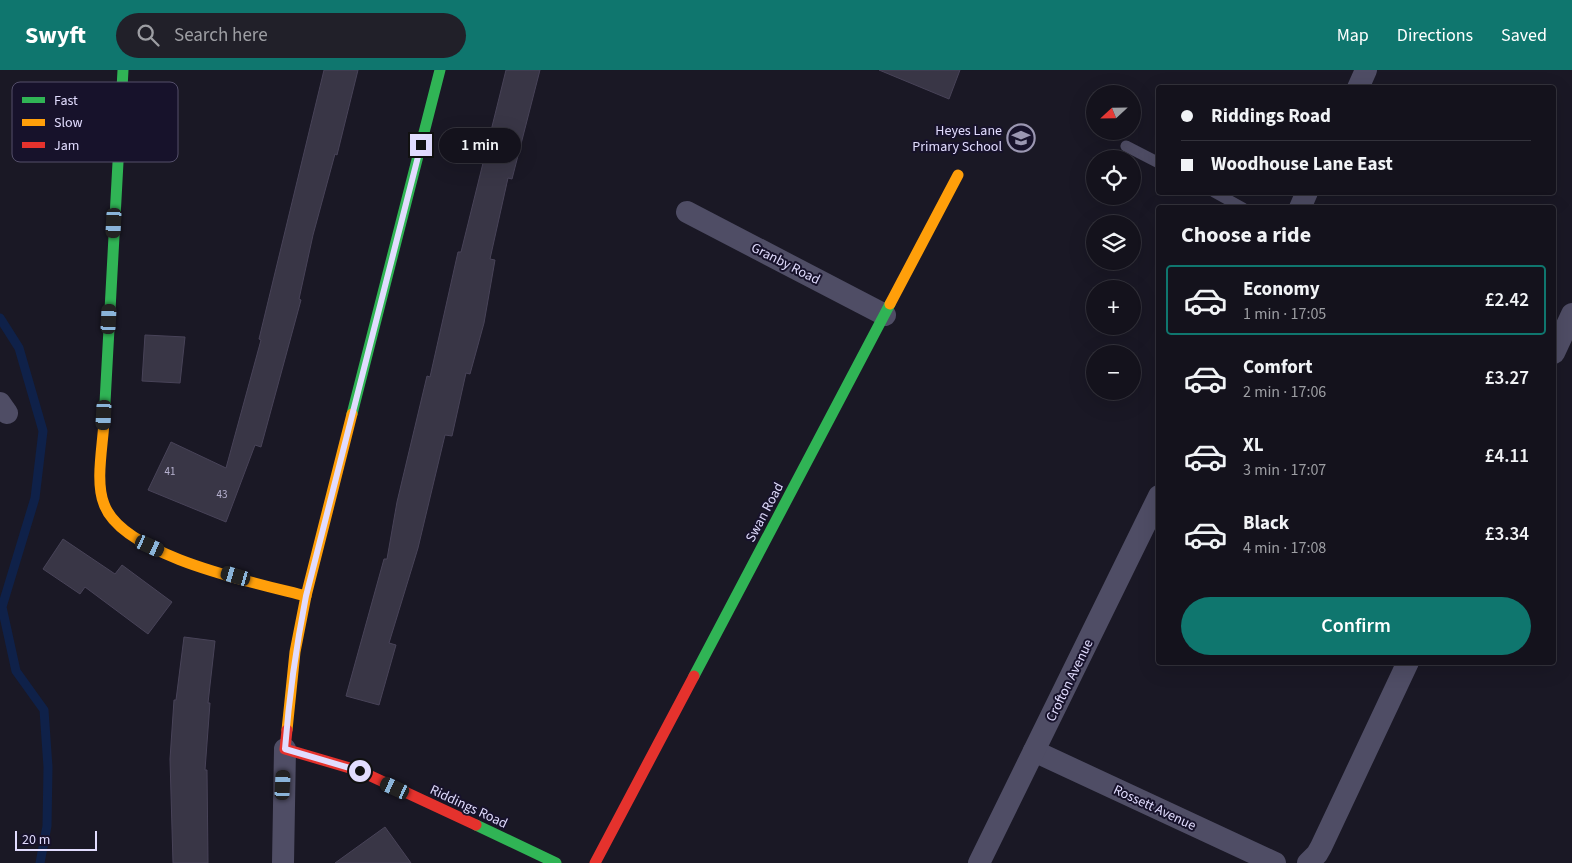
<!DOCTYPE html>
<html lang="en">
<head>
<meta charset="utf-8">
<style>
  :root { --surface:#14121c; --page:#212029; --text:#f1f3f6; --muted:#9d9ea3; --line:#33323b; --accent:#0f766e }
  body { margin:0; font-family:"Source Sans 3",sans-serif; background:var(--page); color:var(--text); height:100vh; display:flex; flex-direction:column; font-size:19px; white-space:nowrap }
  * { box-sizing:border-box; margin:0 }
  p { font-size:16px; color:var(--muted) }
  .icon { flex:none; width:28px; height:28px; fill:none; stroke:currentColor; stroke-width:2; stroke-linecap:round; stroke-linejoin:round }
  .map { position:relative; flex:1; overflow:hidden }
  .panel { position:absolute; left:1156px; top:135px; width:400px; height:460px; display:flex; flex-direction:column; background:var(--surface); border-radius:5px; box-shadow:0 5px 20px #0002,0 0 0 1px var(--line) }
  .panel>* { flex:none }
  .top-card { position:absolute; left:1156px; top:15px; width:400px; height:110px; border-radius:5px; box-shadow:0 5px 20px #0002,0 0 0 1px var(--line); display:grid; align-content:center; height:110px; padding:0 25px; background:var(--surface) }
  .needle { width:32px; rotate:248deg }
  .tools { position:absolute; left:1086px; top:15px; display:grid; gap:10px }
  .tools a { display:grid; place-items:center; width:55px; height:55px; border-radius:50%; background:var(--surface); box-shadow:0 5px 20px #0002,0 0 0 1px var(--line); font-size:25px }
  .scale { position:absolute; left:15px; bottom:12px; width:82px; box-sizing:border-box; padding-left:5px; border:2px solid #e1dcfe; border-top:0; font-size:14px; line-height:18px; white-space:nowrap; color:#e1dcfe; -webkit-text-stroke:4px #17122b; paint-order:stroke }
  .end { position:absolute; width:22px; height:22px; margin:-11px; border:6px solid #e1dcfe; background:#111; box-shadow:0 0 0 2px #111 }
  .from { border-radius:50% }
  .bubble { position:absolute; height:35px; border-radius:18px; background:var(--surface); box-shadow:0 5px 20px #0002,0 0 0 1px var(--line); font-size:16px; font-weight:600; line-height:35px; text-align:center }
  .car { position:absolute; width:15px; height:30px; margin:-15px -8px; border-radius:6px; box-shadow:0 0 4px 1px #0007; background:linear-gradient(#222 24%,#8ab4d8 0 40%,#222 0 76%,#8ab4d8 0 86%,#222 0) }
  .top-card b { display:flex; align-items:center; gap:18px; height:48px; font-size:19px }
  .top-card b+b { border-top:1px solid var(--line) }
  .top-card i { width:12px; height:12px; background:var(--text) }
  ul { padding:0; list-style:none }
  li { display:flex; align-items:center; gap:15px; height:70px; margin:0 10px 8px; padding:0 15px; border:2px solid transparent; border-radius:5px }
  li div { flex:1 }
  li b { display:block; font-size:19px }
  li em { font-style:normal; font-weight:600 }
  li.selected { border-color:var(--accent) }
  li>.icon { width:45px; height:45px; stroke-width:1.5 }
  h2 { padding:0 25px; font-size:22px; line-height:60px }
  .button { display:flex; gap:10px; margin-top:auto; padding:10px 25px }
  .button a { flex:1; height:58px; border-radius:30px; background:var(--accent); color:#fff; font-size:20px; font-weight:600; line-height:58px; text-align:center }
  header { display:flex; align-items:center; gap:30px; box-sizing:border-box; height:70px; padding:0 25px; background:var(--accent); color:#fff }
  header strong { font-size:24px }
  nav { display:flex; gap:28px; margin-inline-start:auto; font-size:18px }
  .search { width:350px; height:45px; background:var(--page); display:flex; align-items:center; gap:12px; box-sizing:border-box; padding:0 18px; border-radius:28px; color:var(--muted); font-size:19px }
  .map>svg:first-child { display:block }
  .lines { fill:none; stroke-linecap:round; stroke-linejoin:round }
  .stream { stroke:#0f2149; stroke-width:9 }
  .building { fill:#393646; stroke:#484358 }
  .lane { stroke:#4f4d65; stroke-width:11 }
  .street { stroke:#4f4d65; stroke-width:22 }
  .fast { stroke:#30b455; stroke-width:11 }
  .slow { stroke:#ff9f0a; stroke-width:11 }
  .jam { stroke:#e5322d; stroke-width:11 }
  .route { stroke:#e1dcfe; stroke-width:6 }
  .labels { text-anchor:middle; stroke-width:4; stroke-linejoin:round; paint-order:stroke }
  .number-label { font-size:11px; fill:#b7b2d0 }
  .poi-label { font-size:14px; fill:#e1dcfe; stroke:#17122b; text-anchor:end }
  .street-label { font-size:14px; fill:#e1dcfe; stroke:#17122b }
  .key { fill:#17122b; stroke:#544f6a; stroke-width:1 }
  .key-label { font-size:14px; fill:#e1dcfe }
</style>
</head>
<body>
<header>
<strong>Swyft</strong>
<div class="search"><svg class="icon" aria-label="search" viewBox="0 0 24 24"><circle cx="10" cy="10" r="6"/><path d="M15 15l6 6"/></svg>Search here</div>
<nav><a>Map</a><a>Directions</a><a>Saved</a></nav>
</header>
<div class="map">
<svg width="1572" height="793" viewBox="0 0 1572 793">
  <rect width="100%" height="100%" fill="#1a1825"/>
  <g class="lines">
    <polyline class="stream" points="0,248 19,278 43,361 35,428 2,537 16,601 44,640 48,697 47,756 40,793"/>
  </g>
  <g class="building">
    <polygon points="324,0 358,0 337,85 335,84 313,165 299,229 301,230 261,377 255,375 226,452 148,420 171,372 226,398 261,270 259,269"/>
    <polygon points="506,0 540,0 512,109 508,108 490,189 495,190 484,253 470,304 466,303 452,366 445,365 418,478 389,573 396,575 379,635 346,626 384,489 387,489 397,432 427,306 430,307 458,182 461,182"/>
    <polygon points="879,0 960,0 949,29"/>
    <polygon points="145,265 185,267 180,313 142,311"/>
    <polygon points="63,469 115,504 122,495 172,532 148,564 85,517 80,524 43,499"/>
    <polygon points="184,567 215,571 208,633 210,633 205,700 207,700 208,793 173,793 170,689 174,630 176,630"/>
    <polygon points="385,757 411,793 335,793"/>
  </g>
  <g class="lines">
    <g class="lane">
      <polyline points="1126,76 1159,93"/>
      <polyline points="1214,122 1243,138"/>
    </g>
    <g class="street">
      <polyline points="1358,18 1366,0"/>
      <polyline points="1300,138 1307,122"/>
      <polyline points="687,142 885,245"/>
      <polyline points="1554,283 1572,244"/>
      <polyline points="0,333 7,343"/>
      <polyline points="1034,681 1275,793"/>
      <polyline points="283,793 285,679"/>
      <polyline points="979,793 1159,426"/>
      <polyline points="1308,793 1317,784 1321,777 1408,592"/>
    </g>
    <g class="fast">
      <polyline points="352,344 440,0"/>
      <polyline points="104,351 123,0"/>
      <polyline points="694,606 890,234"/>
      <polyline points="476,755 556,793"/>
    </g>
    <g class="slow">
      <polyline points="890,234 958,105"/>
      <path d="M 104,351 C 103,375 95,412 104,434 C 122,486 256,513 306,526"/>
      <polyline points="287,660 295,582 306,526 352,344"/>
    </g>
    <g class="jam">
      <polyline points="287,660 285,679 360,701 476,755"/>
      <polyline points="595,793 694,606"/>
    </g>
  </g>
  <g class="lines">
    <path class="route" d="M 360,701 L 285,679 C 289,627 296,577 306,526 L 421,75"/>
  </g>
  <defs>
    <g id="school-ring" transform="scale(1.4375)"><circle r="9.5" fill="#17122b" stroke="#9b97b2" stroke-width="1.5"/><path d="M0-5L7-2L0 1L-7-2ZM-4 1L0 2.5L4 1V4Q0 6-4 4Z" fill="#9b97b2"/></g>
  </defs>
  <g fill-rule="evenodd">
    <use href="#school-ring" x="1021" y="68"/>
  </g>
  <g class="labels">
    <g class="number-label">
      <text x="170" y="405">41</text>
      <text x="222" y="428">43</text>
    </g>
    <g class="poi-label">
      <text x="1002" y="65">Heyes Lane<tspan x="1002" dy="16">Primary School</tspan></text>
    </g>
    <g class="street-label">
      <text transform="translate(786 193) rotate(27)" y="5">Granby Road</text>
      <text transform="translate(764 442) rotate(-62)" y="5">Swan Road</text>
      <text transform="translate(1069 610) rotate(-64)" y="5">Crofton Avenue</text>
      <text transform="translate(469 736) rotate(25)" y="5">Riddings Road</text>
      <text transform="translate(1155 737) rotate(25)" y="5">Rossett Avenue</text>
    </g>
  </g>
  <rect x="12" y="12" width="166" height="80" rx="8" class="key"/>
  <rect x="22" y="27" width="23" height="6" fill="#30b455"/>
  <rect x="22" y="49" width="23" height="7" fill="#ff9f0a"/>
  <rect x="22" y="72" width="23" height="6" fill="#e5322d"/>
  <g class="key-label">
    <text x="54" y="35">Fast</text>
    <text x="54" y="57">Slow</text>
    <text x="54" y="80">Jam</text>
  </g>
</svg>
<div class="tools">
<a><svg class="needle" viewBox="-14 -14 28 28"><path d="M0-13l5 13h-10z" fill="#e53935"/><path d="M0 13l5-13h-10z" fill="#9d9ea3"/></svg></a>
<a><svg class="icon" aria-label="locate" viewBox="0 0 24 24"><circle cx="12" cy="12" r="6"/><path d="M12 2v4M12 18v4M2 12h4M18 12h4"/></svg></a>
<a><svg class="icon" aria-label="layers" viewBox="0 0 24 24"><path d="M12 4l9 5-9 5-9-5zM3 14l9 5 9-5"/></svg></a>
<a>+</a>
<a>−</a>
</div>
<div class="scale">20 m</div>
<i class="end from" style="left:360px;top:701px"></i>
<i class="end" style="left:421px;top:75px"></i>
<div class="bubble" style="left:439px;top:58px;width:82px">1 min</div>
<i class="car" style="left:114px;top:153px;rotate:183deg"></i>
<i class="car" style="left:109px;top:249px;rotate:3deg"></i>
<i class="car" style="left:104px;top:345px;rotate:183deg"></i>
<i class="car" style="left:150px;top:476px;rotate:115deg"></i>
<i class="car" style="left:236px;top:506px;rotate:286deg"></i>
<i class="car" style="left:283px;top:715px;rotate:3deg"></i>
<i class="car" style="left:395px;top:718px;rotate:295deg"></i>
<div class="top-card">
<b><i class="from"></i>Riddings Road</b>
<b><i></i>Woodhouse Lane East</b>
</div>
<section class="panel">
<h2>Choose a ride</h2>
<ul>
<li class="selected"><svg class="icon" aria-label="car" viewBox="0 0 24 24"><path d="M5 17H2v-5l4-1 3-4h7l3 4 3 1v5h-3M9 17h6M6 11h13"/><circle cx="7" cy="17" r="2"/><circle cx="17" cy="17" r="2"/></svg><div><b>Economy</b><p>1 min · 17:05</p></div><em>£2.42</em></li>
<li><svg class="icon" aria-label="car" viewBox="0 0 24 24"><path d="M5 17H2v-5l4-1 3-4h7l3 4 3 1v5h-3M9 17h6M6 11h13"/><circle cx="7" cy="17" r="2"/><circle cx="17" cy="17" r="2"/></svg><div><b>Comfort</b><p>2 min · 17:06</p></div><em>£3.27</em></li>
<li><svg class="icon" aria-label="car" viewBox="0 0 24 24"><path d="M5 17H2v-5l4-1 3-4h7l3 4 3 1v5h-3M9 17h6M6 11h13"/><circle cx="7" cy="17" r="2"/><circle cx="17" cy="17" r="2"/></svg><div><b>XL</b><p>3 min · 17:07</p></div><em>£4.11</em></li>
<li><svg class="icon" aria-label="car" viewBox="0 0 24 24"><path d="M5 17H2v-5l4-1 3-4h7l3 4 3 1v5h-3M9 17h6M6 11h13"/><circle cx="7" cy="17" r="2"/><circle cx="17" cy="17" r="2"/></svg><div><b>Black</b><p>4 min · 17:08</p></div><em>£3.34</em></li>
</ul>
<div class="button"><a>Confirm</a></div>
</section>
</div>
</body>
</html>
